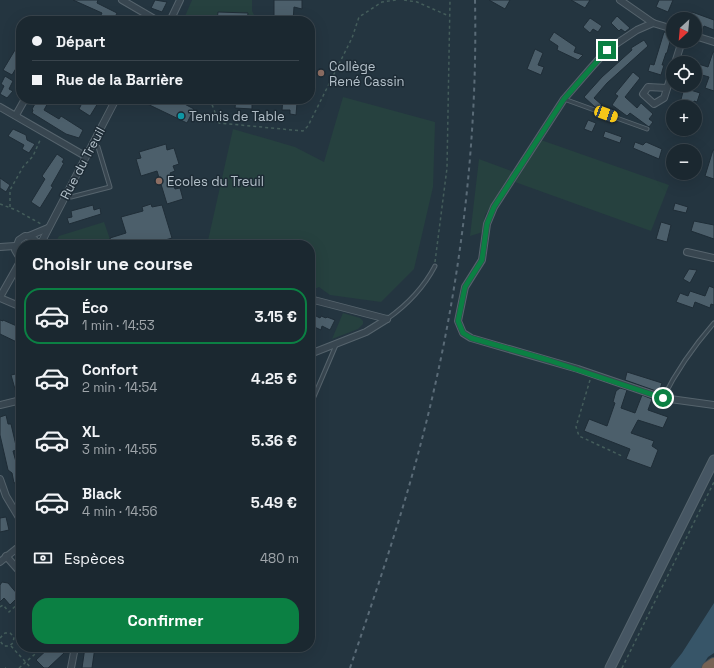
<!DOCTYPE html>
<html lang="fr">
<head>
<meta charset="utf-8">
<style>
  :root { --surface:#1b2830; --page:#28343c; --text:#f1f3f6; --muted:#a0a6ab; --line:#39444c; --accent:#0b8043 }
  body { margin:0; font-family:"Space Grotesk",sans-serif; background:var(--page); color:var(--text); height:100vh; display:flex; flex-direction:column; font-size:15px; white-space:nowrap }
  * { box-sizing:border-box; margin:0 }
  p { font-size:13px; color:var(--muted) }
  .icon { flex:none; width:22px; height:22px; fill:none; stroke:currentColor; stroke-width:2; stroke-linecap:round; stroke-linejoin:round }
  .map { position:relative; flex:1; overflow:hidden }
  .details { position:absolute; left:16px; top:240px; width:299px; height:412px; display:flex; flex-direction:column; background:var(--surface); border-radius:16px; box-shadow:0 4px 16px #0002,0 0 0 1px var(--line) }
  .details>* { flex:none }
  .top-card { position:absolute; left:16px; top:16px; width:299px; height:88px; border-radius:16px; box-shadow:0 4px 16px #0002,0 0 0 1px var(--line); display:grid; align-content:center; height:88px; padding:0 16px; background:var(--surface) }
  .needle { width:26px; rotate:206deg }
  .fabs { position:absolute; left:666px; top:12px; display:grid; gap:8px }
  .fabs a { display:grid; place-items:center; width:36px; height:36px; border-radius:50%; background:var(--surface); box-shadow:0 4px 16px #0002,0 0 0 1px var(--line); font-size:20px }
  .end { position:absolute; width:18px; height:18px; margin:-9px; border:5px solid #0b8043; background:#fff; box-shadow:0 0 0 2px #fff }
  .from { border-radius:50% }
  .car { position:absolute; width:12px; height:24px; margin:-12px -6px; border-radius:5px; box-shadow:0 0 3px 1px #0007; background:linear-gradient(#f5c518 24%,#345 0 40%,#f5c518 0 76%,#345 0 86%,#f5c518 0) }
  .top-card b { display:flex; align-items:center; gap:14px; height:38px; font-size:15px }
  .top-card b+b { border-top:1px solid var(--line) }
  .top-card i { width:10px; height:10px; background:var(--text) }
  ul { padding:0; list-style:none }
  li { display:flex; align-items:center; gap:12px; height:56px; margin:0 8px 6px; padding:0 8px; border:2px solid transparent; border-radius:16px }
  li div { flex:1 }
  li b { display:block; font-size:15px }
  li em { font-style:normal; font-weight:600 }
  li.selected { border-color:var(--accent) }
  li>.icon { width:36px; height:36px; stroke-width:1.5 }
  h2 { padding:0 16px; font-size:18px; line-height:48px }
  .pay { display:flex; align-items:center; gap:10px; height:44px; padding:0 16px; font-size:15px }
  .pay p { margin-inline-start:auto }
  .cta { display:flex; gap:8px; margin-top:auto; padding:8px 16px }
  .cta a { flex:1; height:46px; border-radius:16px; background:var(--accent); color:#fff; font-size:16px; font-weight:600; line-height:46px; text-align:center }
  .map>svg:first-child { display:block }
  .green { fill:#26413f }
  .water { fill:#375568 }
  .building { fill:#4c5f6b; stroke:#1f2d37 }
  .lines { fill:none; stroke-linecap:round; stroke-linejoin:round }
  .lane-casing { stroke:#56646d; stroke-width:5 }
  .street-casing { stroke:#56646d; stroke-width:8 }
  .secondary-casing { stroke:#56646d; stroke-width:11 }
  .highway-casing { stroke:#43515a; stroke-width:14 }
  .path { stroke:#445d5b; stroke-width:1.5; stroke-dasharray:3 3; stroke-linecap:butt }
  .lane { stroke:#384650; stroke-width:3 }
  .street { stroke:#384650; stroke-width:6 }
  .secondary { stroke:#465663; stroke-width:9 }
  .highway { stroke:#766254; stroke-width:12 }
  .rail { stroke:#5a6b77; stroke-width:2; stroke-dasharray:4 4; stroke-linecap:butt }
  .route { stroke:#0b8043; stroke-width:5 }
  .education-dot { fill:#8d6e63; stroke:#1d2b35; stroke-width:1.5 }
  .culture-dot { fill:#0f9aa8; stroke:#1d2b35; stroke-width:1.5 }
  .labels { text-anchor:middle; stroke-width:3; stroke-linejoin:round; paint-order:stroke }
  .poi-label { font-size:13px; fill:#b4c1ca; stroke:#1d2b35; text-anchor:start }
  .street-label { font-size:13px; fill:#b4c1ca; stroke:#1d2b35 }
</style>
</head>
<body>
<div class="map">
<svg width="714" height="668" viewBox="0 0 714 668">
  <rect width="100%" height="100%" fill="#243540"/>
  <g class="green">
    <polygon points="192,0 252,0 252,11 257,21 183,21"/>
    <polygon points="343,97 435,122 433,187 414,269 381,302 330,295 319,287 312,290 310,290 310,245 207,245 233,129 295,147 324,162"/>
    <polygon points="541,140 669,185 651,231 515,182"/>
    <polygon points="479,159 514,172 485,215 483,232 470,236"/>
    <polygon points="104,222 112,245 54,245 59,236"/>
    <polygon points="343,313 360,318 363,321 363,324 358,329 332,339"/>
  </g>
  <polygon class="water" points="714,603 714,653 708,657 701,668 670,668 682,653"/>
  <g class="building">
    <polygon points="73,0 98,0 97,3 117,13 113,21 108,21 100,17 102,13"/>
    <polygon points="155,0 167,2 162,12 151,8"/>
    <polygon points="274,0 302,0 302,9 294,7 293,21 274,21"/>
    <polygon points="489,0 510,0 505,9"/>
    <polygon points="571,0 590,0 585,8"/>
    <polygon points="659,0 673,0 668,12 656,7"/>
    <polygon points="218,12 248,13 247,21 217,21"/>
    <polygon points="692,12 714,20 714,30 704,26 701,33 695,32 698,24 695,23 695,19 690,19"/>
    <polygon points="617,16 630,28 625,32 621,29 619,31 611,23"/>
    <polygon points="590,18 602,26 598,32 593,29 590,33 583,27"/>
    <polygon points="554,32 576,47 574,52 583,55 578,60 557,50 558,46 549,40"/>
    <polygon points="664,32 672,34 667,53 666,53 662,65 664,65 661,75 648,71 650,64 654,65"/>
    <polygon points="644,40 648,46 607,83 594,98 602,105 599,109 595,107 584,97 602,77 632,50 631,48"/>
    <polygon points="535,49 543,53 538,65 544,67 541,75 527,69"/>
    <polygon points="15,50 21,54 21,60 12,75 3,70"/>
    <polygon points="713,52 714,52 714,91 705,88 709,77 695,73 695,63 708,67"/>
    <polygon points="633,72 640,78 625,97 637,108 641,103 653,114 649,119 653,122 649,127 630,113 627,116 612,105 618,96 615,94"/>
    <polygon points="5,76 13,81 9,89 13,91 7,98 0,94 4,86 1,84"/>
    <polygon points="684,88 700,93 697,102 694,101 692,107 679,107"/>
    <polygon points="38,99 50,99 44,110 59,119 61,116 83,130 79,138 66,134 32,113 33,110 32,109"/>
    <polygon points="88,99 98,99 96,102 98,103 90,116 79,109 83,101 86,103"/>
    <polygon points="137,99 175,99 194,109 187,123"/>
    <polygon points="236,99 252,99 252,109 235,108"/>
    <polygon points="283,99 295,99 295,103 297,103 296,115 290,114 290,110 282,110"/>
    <polygon points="588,120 596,123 592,132 584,129"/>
    <polygon points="13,129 26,135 27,140 35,144 29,153 22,149 24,145 8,136"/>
    <polygon points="667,129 690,129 687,137"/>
    <polygon points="605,131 622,137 620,143 603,137"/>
    <polygon points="635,142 643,145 646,142 662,149 659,159 633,148"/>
    <polygon points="166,144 167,150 174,148 179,164 173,166 175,171 170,173 175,189 180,188 183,199 167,204 157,171 141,176 136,159 141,158 139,152"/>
    <polygon points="713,150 714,150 714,179 705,176"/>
    <polygon points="57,154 64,159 62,162 64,163 51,186 53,187 40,208 31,202 45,179 42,176"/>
    <polygon points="0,178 10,185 6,192 0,188"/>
    <polygon points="675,203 688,207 686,213 673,210"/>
    <polygon points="151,204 152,207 162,205 172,238 148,245 112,245 110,238 126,233 121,217 143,211 142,207"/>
    <polygon points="93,205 94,210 100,208 101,214 69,224 67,218 72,217 71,211"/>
    <polygon points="694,221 714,225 714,239 691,231"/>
    <polygon points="661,222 671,225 667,242 656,239"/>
    <polygon points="689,269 697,270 690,283 683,279"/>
    <polygon points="709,286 714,288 714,305 711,304 710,308 695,302 693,308 676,302 680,293 688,296 690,291 705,296"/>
    <polygon points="312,314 320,318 321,316 326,318 327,317 335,320 330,330 322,326 321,330 310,325"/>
    <polygon points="0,320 3,321 3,320 19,327 15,327 21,330 21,344 0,334"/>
    <polygon points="627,372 662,383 659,392 625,380"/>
    <polygon points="20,373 21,396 17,396 11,375"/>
    <polygon points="620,388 627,390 621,408 635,413 642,395 652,399 648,410 668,417 663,428 638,420 631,433 654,441 652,446 658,450 651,468 626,459 630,449 584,431 589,419 607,426 615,403 613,402 616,391"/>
    <polygon points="6,415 8,424 11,424 17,450 13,451 16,462 20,460 21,465 21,481 14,483 12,473 8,470 0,435 0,417"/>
    <polygon points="6,517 9,530 0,532 0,518"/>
    <polygon points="2,582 8,583 19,596 10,605 4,598 0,602 0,585"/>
    <polygon points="50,647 65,647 64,653 48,668 44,668 36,660"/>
    <polygon points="85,647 95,647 92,668 82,668"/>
  </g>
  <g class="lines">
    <g class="lane-casing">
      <g id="lane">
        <polyline points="564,99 647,129"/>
        <polyline points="66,195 71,197 110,187 98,147 92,144"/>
        <path d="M 387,319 C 407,305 424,287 435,266"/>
        <path d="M 663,398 C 677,370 694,346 714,323"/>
        <polyline points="310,406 336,345"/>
      </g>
    </g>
    <g class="street-casing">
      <g id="street">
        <polyline points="122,0 158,21"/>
        <polyline points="620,0 653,23 673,29"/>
        <polyline points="170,21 180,0"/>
        <polyline points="653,23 637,30 607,50 590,69 564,99 494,207 487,224 482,260 465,287 458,321 463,333 471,338 578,369 663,398 714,405"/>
        <polyline points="695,36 714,42"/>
        <polyline points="675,63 682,41"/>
        <polyline points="667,88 648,87 643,94 654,104 664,98 673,70"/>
        <polyline points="0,107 85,156"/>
        <polyline points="16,115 25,99"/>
        <polyline points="29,236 48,228"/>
        <polyline points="40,245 116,99"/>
        <polyline points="0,247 15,246"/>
        <polyline points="687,252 714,258"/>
        <polyline points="21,260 15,250 19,240 25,236 32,237 40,245"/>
        <polyline points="0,297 21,260"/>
        <polyline points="0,298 19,306 21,309"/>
        <polyline points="310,299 387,319"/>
        <polyline points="310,354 366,332 387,319"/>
        <polyline points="0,405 21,400"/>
        <polyline points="0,479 6,496 21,521"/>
        <polyline points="6,556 21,573"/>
        <polyline points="0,562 21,545"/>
        <polyline points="71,668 75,647"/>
      </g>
    </g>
    <g class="secondary-casing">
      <polyline id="secondary" points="610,668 714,460"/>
    </g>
    <g class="highway-casing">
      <polyline id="highway" points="708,668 714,664"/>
    </g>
    <g class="path">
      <polyline points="404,0 417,2 449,16"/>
      <polyline points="210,99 219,123 303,131 308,126 352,38 359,17 382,2 396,0"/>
      <polyline points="0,204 16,210 41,224"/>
      <polyline points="10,207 10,190 23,167 33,156 41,138"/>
      <polyline points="435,262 447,168 450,0"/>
      <polyline points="590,380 576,427 579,436 622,456"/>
      <polyline points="0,607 3,605 9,612 21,601"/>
      <polyline points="0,638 5,633 10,633 14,637 13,643 9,646 4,646 0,641"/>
      <polyline points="11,646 31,668"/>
      <polyline points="5,668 6,668"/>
      <polyline points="19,668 42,648 41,647"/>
      <polyline points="622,668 714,482"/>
    </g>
    <use href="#lane" class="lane"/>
    <use href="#street" class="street"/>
    <use href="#secondary" class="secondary"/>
    <use href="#highway" class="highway"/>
    <path class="rail" d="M 350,668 C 376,592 402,516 422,439 C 459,297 478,147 475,0"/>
  </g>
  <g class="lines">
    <polyline class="route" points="607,50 564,99 494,207 487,224 482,260 465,287 458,321 463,333 471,338 548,360 663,398"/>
  </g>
  <g class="education-dot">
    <circle cx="321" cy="73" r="4"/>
    <circle cx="159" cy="181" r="4"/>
  </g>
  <circle class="culture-dot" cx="181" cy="116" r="4"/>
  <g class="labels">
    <g class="poi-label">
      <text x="329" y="71">Collège<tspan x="329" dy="15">René Cassin</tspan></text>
      <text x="189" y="121">Tennis de Table</text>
      <text x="167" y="186">Ecoles du Treuil</text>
    </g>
    <g class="street-label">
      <text transform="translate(82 163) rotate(-62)" y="5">Rue du Treuil</text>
    </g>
  </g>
</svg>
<div class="fabs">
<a><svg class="needle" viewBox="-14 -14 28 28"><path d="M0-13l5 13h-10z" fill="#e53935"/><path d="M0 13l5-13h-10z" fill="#a0a6ab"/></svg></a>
<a><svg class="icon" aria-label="locate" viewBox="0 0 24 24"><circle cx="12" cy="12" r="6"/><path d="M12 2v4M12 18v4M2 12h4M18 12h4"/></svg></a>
<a>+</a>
<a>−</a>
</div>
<i class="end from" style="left:663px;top:398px"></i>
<i class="end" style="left:607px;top:50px"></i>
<i class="car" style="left:606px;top:114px;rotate:110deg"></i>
<div class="top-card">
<b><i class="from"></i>Départ</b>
<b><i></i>Rue de la Barrière</b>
</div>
<section class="details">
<h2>Choisir une course</h2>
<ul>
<li class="selected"><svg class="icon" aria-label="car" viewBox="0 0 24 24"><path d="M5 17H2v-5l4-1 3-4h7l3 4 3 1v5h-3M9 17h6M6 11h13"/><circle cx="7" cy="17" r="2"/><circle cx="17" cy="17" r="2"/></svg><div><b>Éco</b><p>1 min · 14:53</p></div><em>3.15 €</em></li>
<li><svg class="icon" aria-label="car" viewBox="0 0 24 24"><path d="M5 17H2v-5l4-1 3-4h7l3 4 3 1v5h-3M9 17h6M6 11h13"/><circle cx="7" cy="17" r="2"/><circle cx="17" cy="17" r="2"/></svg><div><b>Confort</b><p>2 min · 14:54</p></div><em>4.25 €</em></li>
<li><svg class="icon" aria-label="car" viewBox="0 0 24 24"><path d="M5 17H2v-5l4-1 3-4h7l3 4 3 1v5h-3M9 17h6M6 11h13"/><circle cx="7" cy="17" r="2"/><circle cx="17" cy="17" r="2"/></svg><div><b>XL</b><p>3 min · 14:55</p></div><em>5.36 €</em></li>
<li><svg class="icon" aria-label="car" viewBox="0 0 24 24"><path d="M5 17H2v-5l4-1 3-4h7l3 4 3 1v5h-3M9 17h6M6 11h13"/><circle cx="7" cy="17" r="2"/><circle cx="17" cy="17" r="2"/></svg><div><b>Black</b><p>4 min · 14:56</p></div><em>5.49 €</em></li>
</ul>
<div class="pay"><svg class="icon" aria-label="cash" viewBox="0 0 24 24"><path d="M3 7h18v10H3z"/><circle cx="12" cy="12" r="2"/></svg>Espèces<p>480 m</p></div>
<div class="cta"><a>Confirmer</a></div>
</section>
</div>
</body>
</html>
